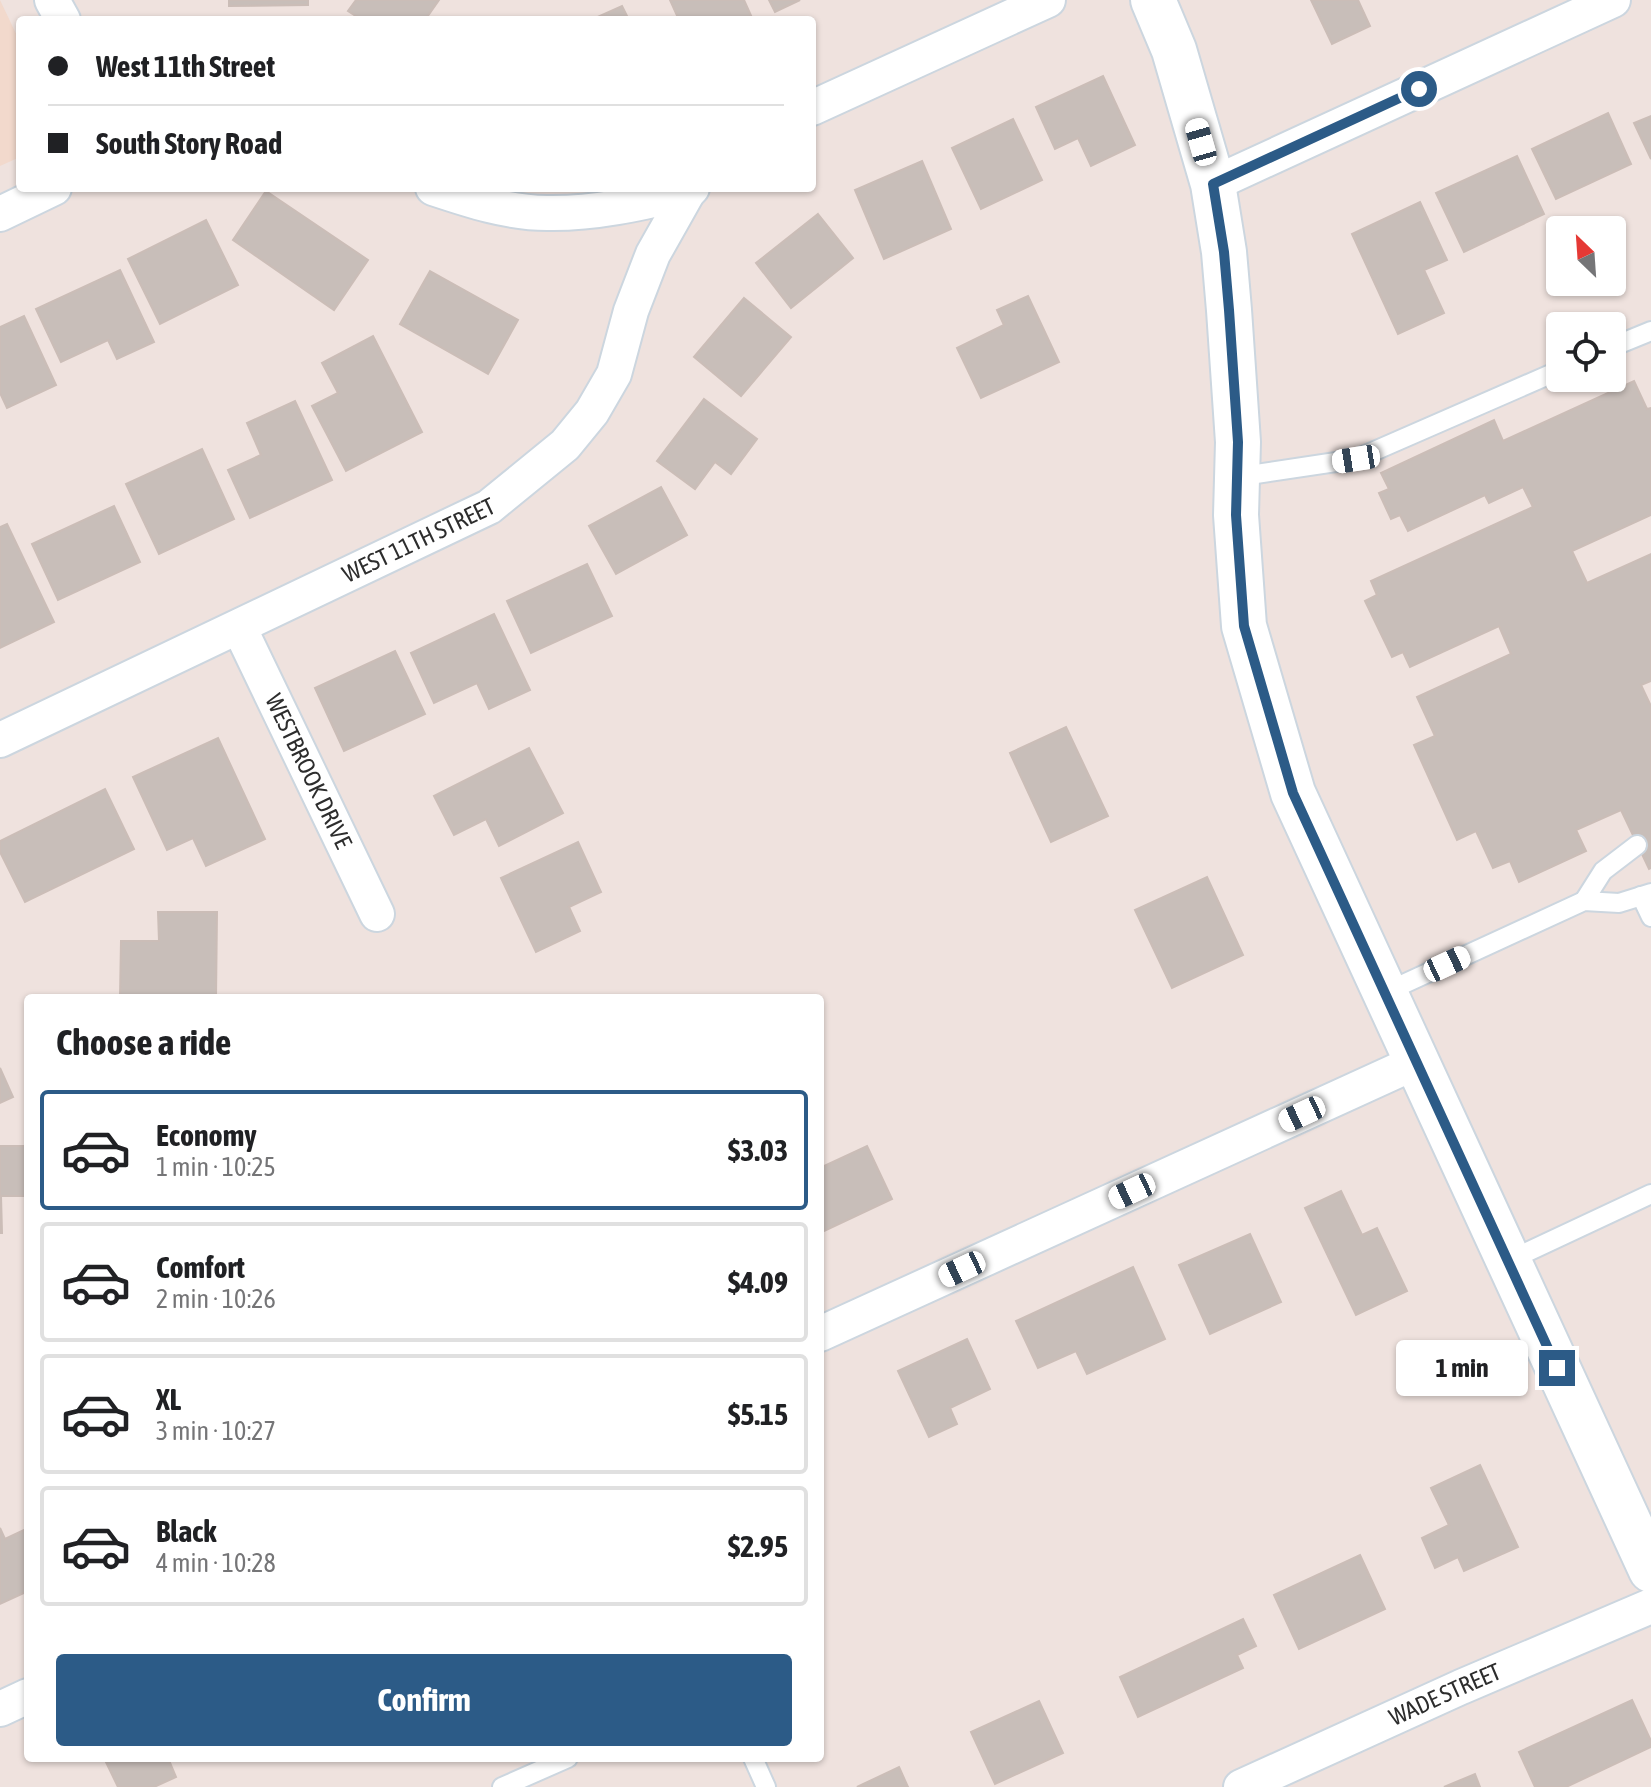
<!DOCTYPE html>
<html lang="en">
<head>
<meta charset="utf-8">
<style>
  :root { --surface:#fff; --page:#f2f2f2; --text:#202124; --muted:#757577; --line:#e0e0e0; --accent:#2c5b87 }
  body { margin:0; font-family:"Asap Condensed",sans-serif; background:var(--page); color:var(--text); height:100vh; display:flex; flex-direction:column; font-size:30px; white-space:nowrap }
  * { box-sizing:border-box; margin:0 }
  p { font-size:26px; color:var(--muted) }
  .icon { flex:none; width:44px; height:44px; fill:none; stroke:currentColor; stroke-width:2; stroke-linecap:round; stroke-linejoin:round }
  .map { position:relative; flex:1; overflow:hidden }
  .sheet { position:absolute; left:24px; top:994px; width:800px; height:768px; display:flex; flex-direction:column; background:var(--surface); border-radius:8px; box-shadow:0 2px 6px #0004 }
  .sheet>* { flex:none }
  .top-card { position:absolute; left:16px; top:16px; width:800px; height:176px; border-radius:8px; box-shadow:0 2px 6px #0004; display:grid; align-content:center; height:176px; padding:0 32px; background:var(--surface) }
  .needle { width:52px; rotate:335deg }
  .buttons { position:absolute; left:1546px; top:216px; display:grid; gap:16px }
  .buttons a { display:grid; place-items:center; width:80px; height:80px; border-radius:8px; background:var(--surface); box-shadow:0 2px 6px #0004; font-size:40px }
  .end { position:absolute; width:36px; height:36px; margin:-18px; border:10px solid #2c5b87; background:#fff; box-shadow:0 0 0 4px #fff }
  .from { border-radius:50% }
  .bubble { position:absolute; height:56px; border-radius:8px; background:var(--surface); box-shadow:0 2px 6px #0004; font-size:26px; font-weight:700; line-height:56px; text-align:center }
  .car { position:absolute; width:24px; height:48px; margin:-24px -12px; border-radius:10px; box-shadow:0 0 6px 2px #0007; background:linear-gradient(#fff 24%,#345 0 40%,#fff 0 76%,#345 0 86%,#fff 0) }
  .top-card b { display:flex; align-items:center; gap:28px; height:76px; font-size:30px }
  .top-card b+b { border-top:2px solid var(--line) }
  .top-card i { width:20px; height:20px; background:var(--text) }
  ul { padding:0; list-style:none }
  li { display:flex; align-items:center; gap:24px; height:120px; margin:0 16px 12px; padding:0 16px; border:4px solid var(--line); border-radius:8px }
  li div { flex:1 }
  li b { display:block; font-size:30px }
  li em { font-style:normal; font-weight:700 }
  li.selected { border-color:var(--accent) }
  li>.icon { width:72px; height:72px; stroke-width:1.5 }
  h2 { padding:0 32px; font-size:36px; line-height:96px }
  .cta { display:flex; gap:16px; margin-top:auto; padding:16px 32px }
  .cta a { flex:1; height:92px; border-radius:8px; background:var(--accent); color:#fff; font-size:32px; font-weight:700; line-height:92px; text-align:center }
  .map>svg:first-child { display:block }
  .education { fill:#f2d9cc }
  .building { fill:#c8beb9; stroke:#cbbdb7; stroke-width:2 }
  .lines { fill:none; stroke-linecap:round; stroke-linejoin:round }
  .lane-casing { stroke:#ccd6df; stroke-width:22 }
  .street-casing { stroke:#ccd6df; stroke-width:38 }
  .secondary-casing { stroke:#ccd6df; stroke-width:48 }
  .lane { stroke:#fff; stroke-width:18 }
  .street { stroke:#fff; stroke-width:34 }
  .secondary { stroke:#fff; stroke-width:44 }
  .route { stroke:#2c5b87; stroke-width:10 }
  .labels { text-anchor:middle; stroke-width:6; stroke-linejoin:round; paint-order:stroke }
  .street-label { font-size:24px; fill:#2d2d2d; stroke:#fff }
</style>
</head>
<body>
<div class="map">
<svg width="1651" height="1787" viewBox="0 0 1651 1787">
  <rect width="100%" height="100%" fill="#efe2de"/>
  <polygon class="education" points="0,0 20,42 20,157 0,166"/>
  <g class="building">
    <polygon points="229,0 308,0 308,5 229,6"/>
    <polygon points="356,0 439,0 425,20 362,20 348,11"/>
    <polygon points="670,0 744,0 753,20 679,20"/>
    <polygon points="769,0 800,0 775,12"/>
    <polygon points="1311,0 1358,0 1370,26 1332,44"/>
    <polygon points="622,6 629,20 591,20"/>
    <polygon points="1103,76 1135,145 1091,166 1078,138 1055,149 1036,107"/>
    <polygon points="1608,113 1631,164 1556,199 1532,149"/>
    <polygon points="1651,116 1651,159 1634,123"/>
    <polygon points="1013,119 1042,180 981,209 952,148"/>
    <polygon points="1517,156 1544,214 1464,252 1436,193"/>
    <polygon points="922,161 951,229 884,259 855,190"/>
    <polygon points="266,191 368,260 334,310 233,240"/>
    <polygon points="1420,202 1447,260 1424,270 1444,313 1398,334 1352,234"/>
    <polygon points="818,214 853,258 791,308 756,263"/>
    <polygon points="206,220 238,285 160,324 128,259"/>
    <polygon points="120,270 154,342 117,359 108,340 61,362 36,309"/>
    <polygon points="430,271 518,320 488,374 400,324"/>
    <polygon points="1028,296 1059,362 981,398 957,348 1004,325 997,310"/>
    <polygon points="744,298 791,337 741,396 694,357"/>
    <polygon points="24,316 56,385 7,408 0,393 0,327"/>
    <polygon points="373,336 422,432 346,471 312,406 338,393 322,363"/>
    <polygon points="1634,381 1647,409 1651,408 1651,515 1572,551 1587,583 1651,554 1651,681 1641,685 1651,706 1651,868 1649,869 1621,810 1576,830 1586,851 1519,882 1510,861 1493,868 1476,831 1457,840 1414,745 1435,736 1417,697 1511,654 1499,626 1410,667 1403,652 1392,657 1365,601 1377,595 1371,581 1533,507 1523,487 1489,503 1485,495 1408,531 1400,515 1391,519 1379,493 1389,489 1381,473 1494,420 1503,441"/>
    <polygon points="704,399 757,439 731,474 715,462 695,489 657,461"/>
    <polygon points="295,401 332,480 250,518 228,470 261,455 247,423"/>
    <polygon points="202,449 234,519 159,554 126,484"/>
    <polygon points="661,487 687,535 616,574 589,526"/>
    <polygon points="114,506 140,562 58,600 32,544"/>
    <polygon points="7,524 54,622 0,648 0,527"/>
    <polygon points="587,564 612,616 531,653 507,601"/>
    <polygon points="494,614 530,690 489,709 477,683 434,703 411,653"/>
    <polygon points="395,651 425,714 344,751 315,688"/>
    <polygon points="1066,727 1108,816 1051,842 1010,753"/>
    <polygon points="218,738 265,839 206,866 193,838 167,850 133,777"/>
    <polygon points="529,748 563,813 499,846 486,819 454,835 434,796"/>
    <polygon points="105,789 134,849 25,902 0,852 0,841"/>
    <polygon points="578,842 601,892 569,907 580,931 536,952 501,878"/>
    <polygon points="1207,877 1243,955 1172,988 1135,910"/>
    <polygon points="158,912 217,912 216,998 120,998 121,941 159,941"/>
    <polygon points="0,1068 13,1097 0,1103"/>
    <polygon points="0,1146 28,1146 28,1196 1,1196 2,1233 0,1233"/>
    <polygon points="867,1146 892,1199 820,1233 820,1168"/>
    <polygon points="1341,1191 1362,1235 1377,1228 1407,1291 1356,1315 1305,1208"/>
    <polygon points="1250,1234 1281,1302 1210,1334 1179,1265"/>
    <polygon points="1133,1267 1165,1339 1087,1374 1076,1351 1038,1368 1016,1321"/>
    <polygon points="967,1339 990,1389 950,1408 957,1424 929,1437 898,1371"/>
    <polygon points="1480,1465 1518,1547 1464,1571 1458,1557 1435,1568 1422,1538 1449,1525 1431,1488"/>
    <polygon points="0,1528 5,1539 28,1528 28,1591 0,1604"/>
    <polygon points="1360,1555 1385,1609 1299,1649 1274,1595"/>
    <polygon points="1243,1619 1256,1646 1237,1655 1243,1668 1138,1717 1120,1677"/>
    <polygon points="1632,1700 1651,1741 1651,1747 1566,1787 1535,1787 1519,1752"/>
    <polygon points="1039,1701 1063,1753 995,1784 971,1732"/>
    <polygon points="104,1758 168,1758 176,1777 154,1787 118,1787"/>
    <polygon points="899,1767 908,1787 857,1787"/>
    <polygon points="1475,1774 1480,1787 1444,1787"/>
  </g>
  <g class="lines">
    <g class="lane-casing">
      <g id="lane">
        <polyline points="1612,347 1651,331"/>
        <polyline points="1236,477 1356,459 1560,370"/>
        <polyline points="1641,896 1651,917"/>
        <polyline points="1584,901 1603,871 1637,845"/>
        <polyline points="1384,993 1584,901 1619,903 1651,893"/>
        <polyline points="1508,1261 1651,1194"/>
        <polyline points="753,1758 766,1787"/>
        <polyline points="502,1787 568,1758"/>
      </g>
    </g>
    <g class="street-casing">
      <g id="street">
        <polyline points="52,0 63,20"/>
        <polyline points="812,108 1048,0"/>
        <polyline points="1213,184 1613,0"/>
        <path d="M 433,188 C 469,200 508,213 547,213 C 595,214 641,203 688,192"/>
        <polyline points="0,214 54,188"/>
        <path id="s1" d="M 239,627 L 377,914"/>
        <path id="s2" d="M 0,740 L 489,507 L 565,445 L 592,412 L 614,374 L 631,311 L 653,254 L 688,192 L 692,188"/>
        <polyline points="820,1334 1416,1062"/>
        <polyline points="0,1709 28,1696"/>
        <path id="s3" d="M 1241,1787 L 1461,1687 L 1651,1606"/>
      </g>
    </g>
    <g class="secondary-casing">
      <polyline id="secondary" points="1153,0 1174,50 1213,184 1224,252 1229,310 1238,442 1236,515 1244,626 1293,793 1651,1570"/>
    </g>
    <use href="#lane" class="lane"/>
    <use href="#street" class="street"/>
    <use href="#secondary" class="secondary"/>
  </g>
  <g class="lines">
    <polyline class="route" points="1419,89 1213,184 1224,252 1229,310 1238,442 1236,515 1244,626 1293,793 1557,1368"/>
  </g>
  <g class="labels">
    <g class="street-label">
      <text dy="8" stroke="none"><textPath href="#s2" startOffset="464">WEST 11TH STREET</textPath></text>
      <text dy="8" stroke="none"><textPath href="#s1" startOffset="160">WESTBROOK DRIVE</textPath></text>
      <text dy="8" stroke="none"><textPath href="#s3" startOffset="224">WADE STREET</textPath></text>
    </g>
  </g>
</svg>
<div class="buttons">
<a><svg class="needle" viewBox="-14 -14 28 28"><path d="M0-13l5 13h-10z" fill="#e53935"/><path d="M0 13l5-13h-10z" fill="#757577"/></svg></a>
<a><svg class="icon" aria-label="locate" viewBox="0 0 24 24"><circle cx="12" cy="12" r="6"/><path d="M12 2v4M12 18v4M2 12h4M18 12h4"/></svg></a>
</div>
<i class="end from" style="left:1419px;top:89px"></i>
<i class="end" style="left:1557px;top:1368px"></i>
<div class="bubble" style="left:1396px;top:1340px;width:132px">1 min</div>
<i class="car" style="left:1201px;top:142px;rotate:344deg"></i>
<i class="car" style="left:1356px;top:459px;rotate:261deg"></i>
<i class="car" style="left:1447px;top:964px;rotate:65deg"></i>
<i class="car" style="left:1302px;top:1114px;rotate:245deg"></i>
<i class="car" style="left:1132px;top:1191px;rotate:245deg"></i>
<i class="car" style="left:962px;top:1269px;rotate:245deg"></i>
<div class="top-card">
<b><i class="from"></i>West 11th Street</b>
<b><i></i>South Story Road</b>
</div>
<section class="sheet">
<h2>Choose a ride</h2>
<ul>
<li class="selected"><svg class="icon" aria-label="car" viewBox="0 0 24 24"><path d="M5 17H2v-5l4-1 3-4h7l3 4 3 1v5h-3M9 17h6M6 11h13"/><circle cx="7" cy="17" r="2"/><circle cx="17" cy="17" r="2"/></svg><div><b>Economy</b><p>1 min · 10:25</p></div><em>$3.03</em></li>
<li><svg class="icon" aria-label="car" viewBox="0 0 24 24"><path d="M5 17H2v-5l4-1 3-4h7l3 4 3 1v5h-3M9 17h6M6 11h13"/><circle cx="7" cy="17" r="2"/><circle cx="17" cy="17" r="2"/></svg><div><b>Comfort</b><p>2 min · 10:26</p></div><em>$4.09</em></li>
<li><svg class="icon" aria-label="car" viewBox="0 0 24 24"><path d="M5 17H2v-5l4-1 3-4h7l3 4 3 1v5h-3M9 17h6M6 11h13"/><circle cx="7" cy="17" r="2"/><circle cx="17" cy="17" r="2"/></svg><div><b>XL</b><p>3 min · 10:27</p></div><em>$5.15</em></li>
<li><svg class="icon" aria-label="car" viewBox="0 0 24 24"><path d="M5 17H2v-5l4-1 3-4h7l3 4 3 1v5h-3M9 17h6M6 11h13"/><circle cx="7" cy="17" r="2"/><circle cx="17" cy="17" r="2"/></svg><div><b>Black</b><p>4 min · 10:28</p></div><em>$2.95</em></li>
</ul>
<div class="cta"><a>Confirm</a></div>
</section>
</div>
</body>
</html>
